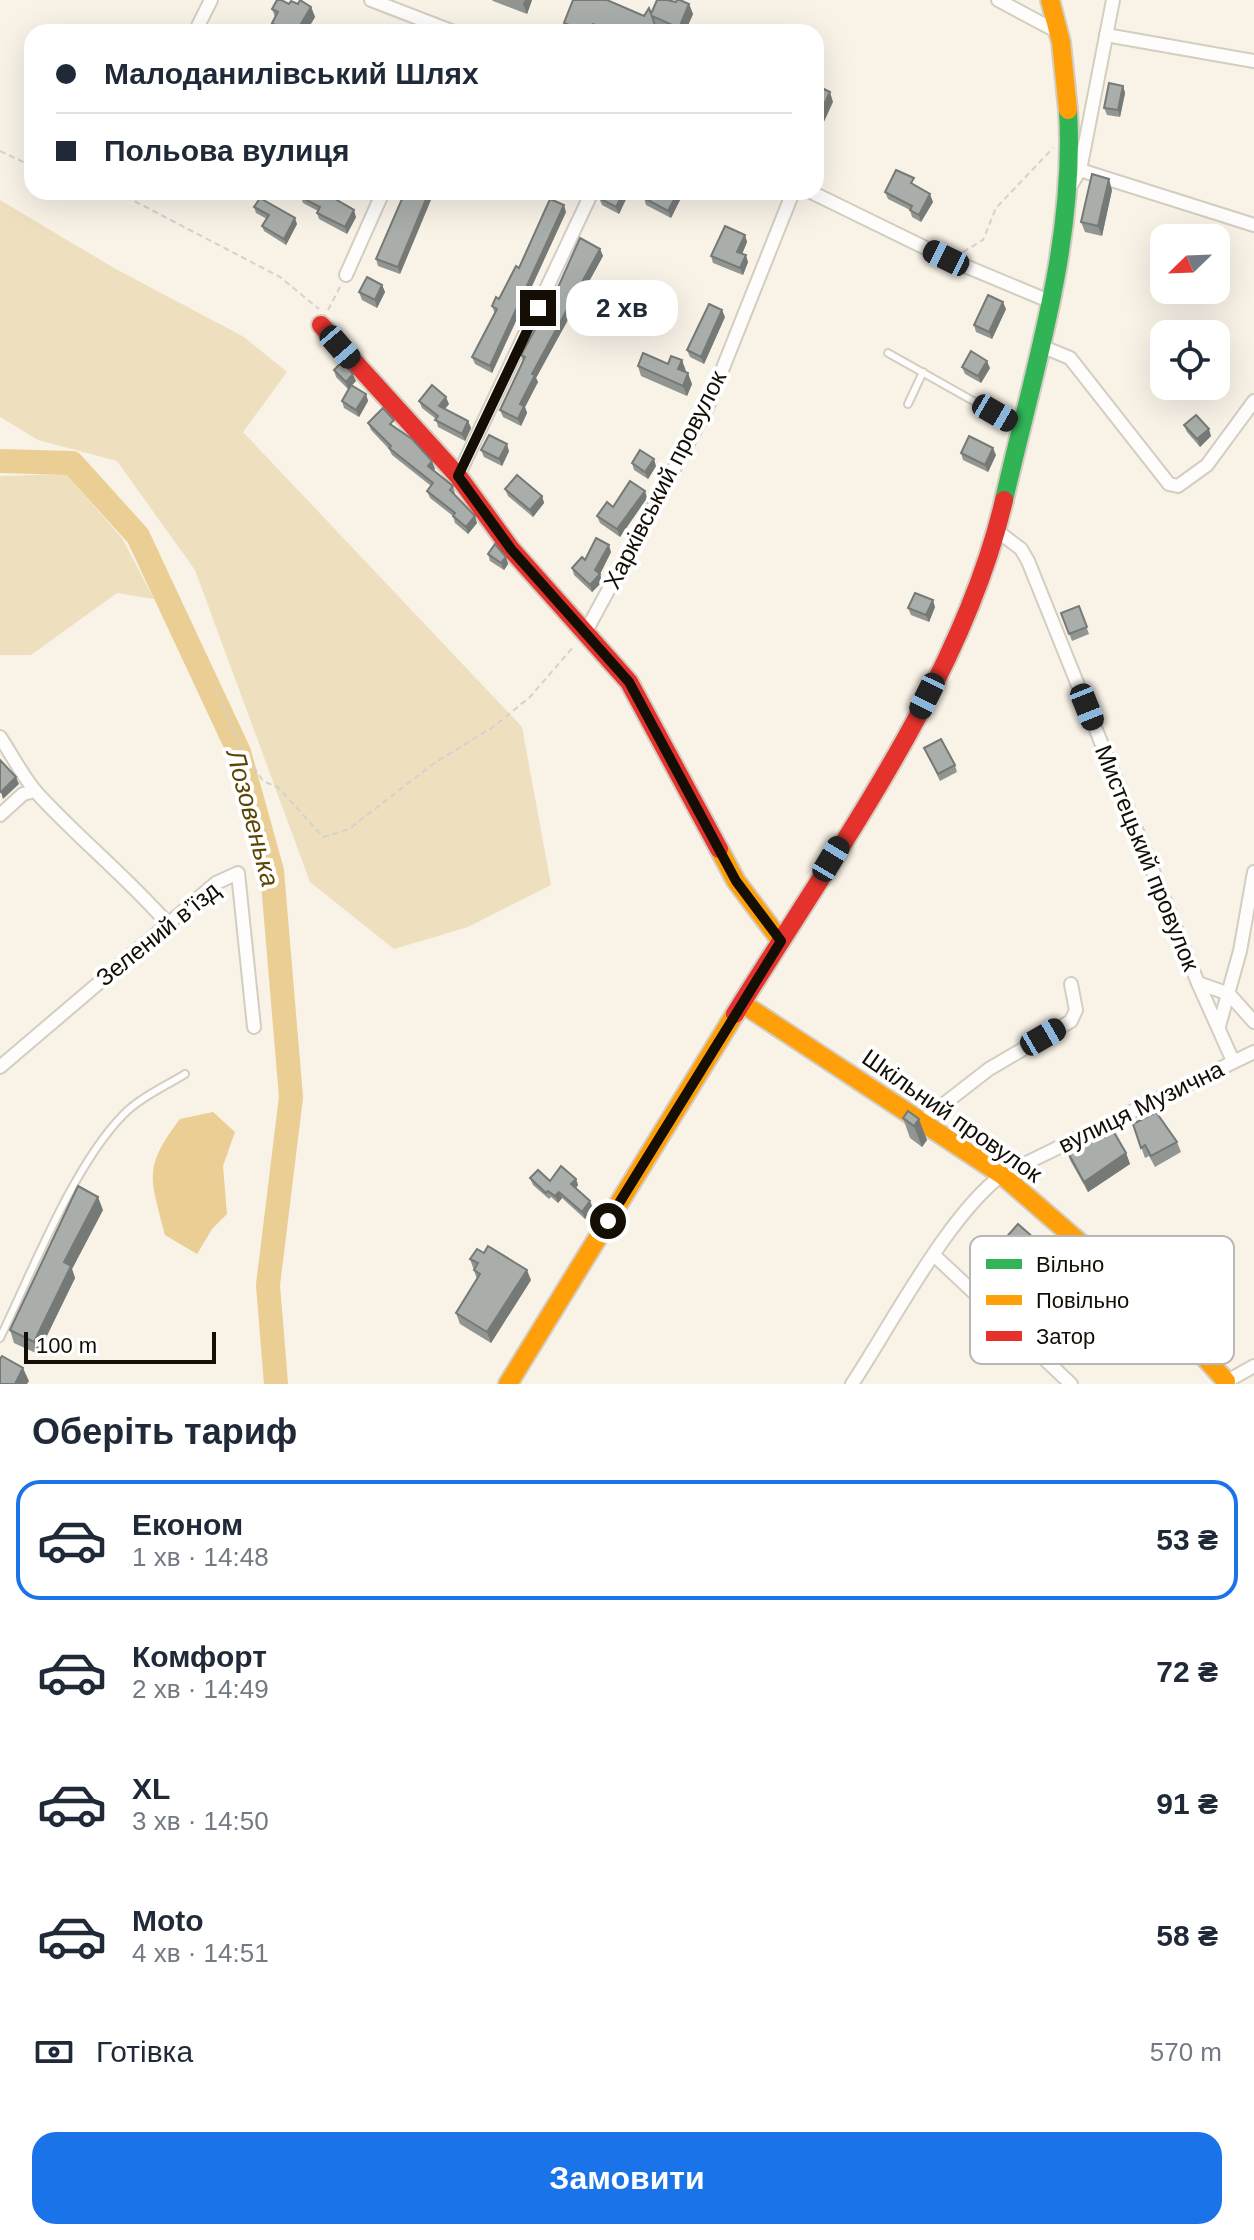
<!DOCTYPE html>
<html lang="uk">
<head>
<meta charset="utf-8">
<style>
  :root { --surface:#fff; --page:#f6f6f7; --text:#1f2937; --muted:#747a83; --line:#e0e1e3; --accent:#1a73e8 }
  body { margin:0; font-family:Arial,sans-serif; background:var(--page); color:var(--text); height:100vh; display:flex; flex-direction:column; font-size:30px; white-space:nowrap }
  * { box-sizing:border-box; margin:0 }
  p { font-size:26px; color:var(--muted) }
  .icon { flex:none; width:44px; height:44px; fill:none; stroke:currentColor; stroke-width:2; stroke-linecap:round; stroke-linejoin:round }
  .map { position:relative; height:1384px; overflow:hidden }
  .sheet { display:flex; flex-direction:column; background:var(--surface); flex:1 }
  .sheet>* { flex:none }
  .banner { position:absolute; left:24px; top:24px; width:800px; height:176px; border-radius:24px; box-shadow:0 8px 32px #0002; display:grid; align-content:center; height:176px; padding:0 32px; background:var(--surface) }
  .needle { width:52px; rotate:247deg }
  .tools { position:absolute; left:1150px; top:224px; display:grid; gap:16px }
  .tools a { display:grid; place-items:center; width:80px; height:80px; border-radius:16px; background:var(--surface); box-shadow:0 8px 32px #0002; font-size:40px }
  .scale { position:absolute; left:24px; bottom:20px; width:192px; box-sizing:border-box; padding-left:8px; border:4px solid #140e04; border-top:0; font-size:22px; line-height:28px; white-space:nowrap; color:#140e04; -webkit-text-stroke:6px #fff; paint-order:stroke }
  .end { position:absolute; width:36px; height:36px; margin:-18px; border:10px solid #140e04; background:#fff; box-shadow:0 0 0 4px #fff }
  .from { border-radius:50% }
  .bubble { position:absolute; height:56px; border-radius:24px; background:var(--surface); box-shadow:0 8px 32px #0002; font-size:26px; font-weight:800; line-height:56px; text-align:center }
  .car { position:absolute; width:24px; height:48px; margin:-24px -12px; border-radius:10px; box-shadow:0 0 6px 2px #0007; background:linear-gradient(#222 24%,#8ab4d8 0 40%,#222 0 76%,#8ab4d8 0 86%,#222 0) }
  .banner b { display:flex; align-items:center; gap:28px; height:76px; font-size:30px }
  .banner b+b { border-top:2px solid var(--line) }
  .banner i { width:20px; height:20px; background:var(--text) }
  ul { padding:0; list-style:none }
  li { display:flex; align-items:center; gap:24px; height:120px; margin:0 16px 12px; padding:0 16px; border:4px solid transparent; border-radius:24px }
  li div { flex:1 }
  li b { display:block; font-size:30px }
  li em { font-style:normal; font-weight:800 }
  li.current { border-color:var(--accent) }
  li>.icon { width:72px; height:72px; stroke-width:1.5 }
  h2 { padding:0 32px; font-size:36px; line-height:96px }
  .pay { display:flex; align-items:center; gap:20px; height:88px; padding:0 32px; font-size:30px }
  .pay p { margin-inline-start:auto }
  .cta { display:flex; gap:16px; margin-top:auto; padding:16px 32px }
  .cta a { flex:1; height:92px; border-radius:24px; background:var(--accent); color:#fff; font-size:32px; font-weight:800; line-height:92px; text-align:center }
  .map>svg:first-child { display:block }
  .green { fill:#eedfbf }
  .water { fill:#eace94 }
  .lines { fill:none; stroke-linecap:round; stroke-linejoin:round }
  .river { stroke:#eace94; stroke-width:24 }
  .lane-casing { stroke:#d3cdc2; stroke-width:10 }
  .street-casing { stroke:#d3cdc2; stroke-width:16 }
  .fast-casing { stroke:#d3cdc2; stroke-width:22 }
  .slow-casing { stroke:#d3cdc2; stroke-width:22 }
  .jam-casing { stroke:#d3cdc2; stroke-width:22 }
  .path { stroke:#d3d2ce; stroke-width:2; stroke-dasharray:6 4; stroke-linecap:butt }
  .lane { stroke:#fefdfb; stroke-width:6 }
  .street { stroke:#fefdfb; stroke-width:12 }
  .fast { stroke:#30b455; stroke-width:18 }
  .slow { stroke:#ff9f0a; stroke-width:18 }
  .jam { stroke:#e5322d; stroke-width:18 }
  .wall { fill:#919692 }
  .shaded-wall { fill:#767a77 }
  .building { fill:#a9aeaa; stroke:#767a77; stroke-width:2 }
  .route { stroke:#140e04; stroke-width:10 }
  .labels { text-anchor:middle; stroke-width:8; stroke-linejoin:round; paint-order:stroke }
  .street-label { font-size:24px; fill:#140e04; stroke:#fff }
  .water-label { font-size:26px; font-style:italic; fill:#5c4402; stroke:#fff }
  .key { fill:#fff; stroke:#b8b7b4; stroke-width:2 }
  .key-label { font-size:22px; fill:#140e04 }
</style>
</head>
<body>
<div class="map">
<svg width="1254" height="1384" viewBox="0 0 1254 1384">
  <rect width="100%" height="100%" fill="#f8f2e7"/>
  <g class="green">
    <polygon points="0,200 114,268 244,337 287,372 243,432 522,727 551,885 468,927 394,949 310,882 195,570 117,461 38,440 0,417"/>
    <polygon points="66,474 122,538 154,599 117,593 31,655 0,655 0,476"/>
  </g>
  <path class="water" d="M 213,1112 L 235,1132 L 223,1166 L 227,1214 L 212,1229 L 197,1254 L 165,1235 C 151,1178 142,1169 180,1119 Z"/>
  <g class="lines">
    <polyline class="river" points="0,461 72,463 138,536 239,752 272,871 291,1097 268,1285 276,1384"/>
    <g class="lane-casing">
      <g id="lane">
        <polyline points="888,353 1016,425"/>
        <polyline points="908,404 923,372"/>
        <path d="M 0,1338 C 32,1272 73,1166 123,1115 C 139,1098 166,1086 185,1074"/>
      </g>
    </g>
    <g class="street-casing">
      <g id="street">
        <polyline points="371,0 454,32"/>
        <polyline points="998,0 1058,32"/>
        <polyline points="195,32 211,0"/>
        <polyline points="1106,35 1254,61"/>
        <polyline points="1080,170 1254,225"/>
        <polyline points="1070,187 1080,170 1113,0"/>
        <polyline points="811,192 946,258 1049,301"/>
        <polyline points="346,275 383,192"/>
        <polyline points="1041,346 1070,358 1169,484 1178,486 1207,465 1254,401"/>
        <polyline points="458,476 592,192"/>
        <polyline points="996,530 1021,549 1028,561 1198,983 1233,1061"/>
        <polyline points="585,633 707,408 793,192"/>
        <path d="M 0,737 C 12,755 23,777 37,793 C 79,839 127,877 168,924"/>
        <polyline points="0,815 23,794 35,791"/>
        <polyline points="1198,983 1229,994 1254,1022"/>
        <polyline points="1219,1026 1240,951 1254,872"/>
        <polyline points="0,1067 216,883 238,873 254,1027"/>
        <polyline points="922,1121 989,1069 1071,1021 1076,1010 1071,984"/>
        <polyline points="935,1256 1071,1384"/>
        <path d="M 852,1384 C 891,1325 948,1215 1002,1175 L 1254,1052"/>
        <polyline points="1222,1384 1254,1366"/>
      </g>
    </g>
    <g class="fast-casing">
      <path id="fast" d="M 1004,500 C 1033,372 1076,243 1068,110"/>
    </g>
    <g class="slow-casing">
      <g id="slow">
        <polyline points="1050,0 1061,42 1068,110"/>
        <polyline points="719,849 736,881 781,941"/>
        <polyline points="743,1004 1002,1175 1176,1326 1226,1381"/>
        <polyline points="508,1384 735,1014"/>
      </g>
    </g>
    <g class="jam-casing">
      <g id="jam">
        <polyline points="321,325 458,476 511,549 629,682 719,849"/>
        <path d="M 735,1014 C 831,858 963,679 1004,500"/>
      </g>
    </g>
    <g class="path">
      <polyline points="0,151 32,166"/>
      <polyline points="117,192 280,277 319,309"/>
      <polyline points="963,252 983,240 996,208 1053,148"/>
      <polyline points="328,310 340,287"/>
      <polyline points="215,686 242,749 263,781 279,788 323,837 349,829 433,764 493,727 530,697 574,646"/>
    </g>
    <use href="#lane" class="lane"/>
    <use href="#street" class="street"/>
    <use href="#fast" class="fast"/>
    <use href="#slow" class="slow"/>
    <use href="#jam" class="jam"/>
  </g>
  <g class="wall">
    <polygon points="492,0 532,0 527,14 493,1"/>
    <polygon points="289,4 311,7 315,17 306,32 275,32 272,23 275,17 272,9"/>
    <polygon points="689,4 693,14 685,32 669,32 655,26 657,32 567,32 564,23 644,16"/>
    <polygon points="1123,86 1125,93 1120,117 1107,115 1104,108"/>
    <polygon points="916,185 933,202 921,222 912,217 910,210 888,199 885,192"/>
    <polygon points="1112,190 1102,236 1085,232 1081,222"/>
    <polygon points="400,192 434,193 400,274 378,266 376,259 403,197"/>
    <polygon points="647,192 682,192 683,194 671,218 646,205 644,198"/>
    <polygon points="628,195 619,214 602,205 599,198"/>
    <polygon points="301,197 356,217 347,234 319,219 317,213 318,211 303,203"/>
    <polygon points="254,207 297,224 286,245 264,231 262,226 267,219 256,213"/>
    <polygon points="566,212 492,373 475,364 472,357 495,314 492,306 499,299 519,268"/>
    <polygon points="745,235 747,242 742,254 748,262 743,275 713,263 711,256"/>
    <polygon points="600,249 603,256 536,378 538,382 525,407 527,413 521,426 503,417 500,410 523,361 521,355 544,319"/>
    <polygon points="382,285 385,292 377,308 362,300 359,292"/>
    <polygon points="1006,309 992,339 976,332 974,325"/>
    <polygon points="725,317 704,364 690,357 687,350"/>
    <polygon points="682,360 685,372 692,384 687,396 641,376 638,366 668,364"/>
    <polygon points="962,367 990,368 981,383 965,374"/>
    <polygon points="334,370 356,381 352,385 366,394 368,401 359,417 344,408 342,401 350,387 348,389 336,377"/>
    <polygon points="419,401 449,404 445,409 468,421 471,428 465,441 438,427 436,419 422,408"/>
    <polygon points="368,423 396,427 395,428 435,469 433,470 453,486 455,493 454,495 477,523 468,534 455,523 453,516 430,498 427,491 431,486 392,455 389,449 371,430"/>
    <polygon points="1184,425 1211,436 1200,447 1187,432"/>
    <polygon points="481,450 509,451 502,466 484,457"/>
    <polygon points="961,453 996,455 988,472 963,460"/>
    <polygon points="632,463 656,466 648,479 634,470"/>
    <polygon points="505,489 542,496 544,503 533,517 508,496"/>
    <polygon points="645,491 647,498 620,537 600,523 597,516 613,507"/>
    <polygon points="611,552 600,574 602,582 592,592 574,575 572,568 585,560"/>
    <polygon points="488,554 506,557 508,564 504,570 490,561"/>
    <polygon points="1079,606 1089,634 1072,641 1061,613"/>
    <polygon points="935,607 929,622 911,615 908,608"/>
    <polygon points="924,748 955,765 957,772 940,781"/>
    <polygon points="908,1111 927,1140 922,1147 910,1138 903,1118"/>
    <polygon points="1133,1124 1177,1142 1181,1152 1155,1167 1149,1156 1145,1158"/>
    <polygon points="1083,1143 1126,1153 1130,1164 1088,1192 1070,1160 1066,1149"/>
    <polygon points="530,1178 550,1181 576,1179 578,1185 576,1188 593,1208 585,1219 562,1198 558,1203 551,1197 549,1199 533,1185"/>
    <polygon points="103,1210 72,1269 75,1278 38,1354 14,1343 10,1330"/>
    <polygon points="1003,1241 1047,1257 1032,1274 1006,1252"/>
    <polygon points="470,1259 531,1280 491,1343 460,1324 456,1313 477,1279"/>
    <polygon points="1058,1266 1100,1274 1104,1285 1085,1306 1073,1296 1070,1286 1071,1284 1062,1277"/>
    <polygon points="1194,1276 1188,1282 1189,1287 1183,1294 1179,1291 1175,1295 1165,1294 1158,1287 1155,1280"/>
    <polygon points="1132,1299 1154,1323 1148,1330 1144,1326 1135,1336 1120,1323 1118,1316"/>
  </g>
  <g class="shaded-wall">
    <polygon points="525,0 532,0 527,14 523,4"/>
    <polygon points="689,4 693,14 685,32 681,32 679,28"/>
    <polygon points="311,7 315,17 306,32 296,32"/>
    <polygon points="593,24 596,32 589,32"/>
    <polygon points="1123,86 1125,93 1120,117 1118,110"/>
    <polygon points="830,92 833,102 818,135 816,129 816,122"/>
    <polygon points="1109,179 1112,190 1102,236 1098,226"/>
    <polygon points="429,192 434,192 400,274 398,267"/>
    <polygon points="624,192 627,192 628,195 619,214 616,207"/>
    <polygon points="678,192 682,192 683,194 671,218 668,211"/>
    <polygon points="930,194 933,202 921,222 919,215"/>
    <polygon points="564,205 566,212 492,373 490,366"/>
    <polygon points="354,210 356,217 347,234 345,227"/>
    <polygon points="295,218 297,224 286,245 284,239"/>
    <polygon points="745,235 747,242 740,259 737,252"/>
    <polygon points="600,249 603,256 536,378 538,382 525,407 527,413 521,426 518,419 520,404 532,374"/>
    <polygon points="746,255 748,262 743,275 740,268"/>
    <polygon points="382,285 385,292 377,308 375,300"/>
    <polygon points="1003,302 1006,309 992,339 989,332"/>
    <polygon points="722,310 725,317 704,364 701,357"/>
    <polygon points="682,360 686,371 682,379 678,369"/>
    <polygon points="987,361 990,368 981,383 978,376"/>
    <polygon points="688,373 692,384 687,396 683,386"/>
    <polygon points="353,374 356,381 348,389 346,382"/>
    <polygon points="366,394 368,401 359,417 356,410"/>
    <polygon points="446,397 449,404 441,413 439,406"/>
    <polygon points="468,421 471,428 465,441 462,434"/>
    <polygon points="1209,429 1211,436 1200,447 1197,439"/>
    <polygon points="507,444 509,451 502,466 499,459"/>
    <polygon points="993,448 996,455 988,472 985,465"/>
    <polygon points="654,459 656,466 648,479 645,472"/>
    <polygon points="432,461 435,469 431,473 428,466"/>
    <polygon points="645,491 647,498 620,537 617,529"/>
    <polygon points="542,496 544,503 533,517 530,510"/>
    <polygon points="475,516 477,523 468,534 466,527"/>
    <polygon points="609,545 611,552 599,576 600,574 602,582 592,592 590,585 595,570"/>
    <polygon points="506,557 508,564 504,570 501,563"/>
    <polygon points="933,600 935,607 929,622 926,615"/>
    <polygon points="16,777 19,784 3,799 1,792"/>
    <polygon points="919,1119 927,1140 922,1147 914,1126"/>
    <polygon points="1126,1153 1130,1164 1088,1192 1084,1182"/>
    <polygon points="576,1179 578,1185 574,1191 571,1184"/>
    <polygon points="559,1192 562,1198 558,1203 555,1196"/>
    <polygon points="98,1197 103,1210 72,1269 75,1278 38,1354 34,1342 64,1262"/>
    <polygon points="590,1201 593,1208 585,1219 582,1212"/>
    <polygon points="1043,1246 1047,1257 1032,1274 1028,1263"/>
    <polygon points="1191,1269 1194,1276 1188,1282 1189,1287 1183,1294 1180,1287 1183,1277"/>
    <polygon points="527,1270 531,1280 491,1343 487,1332"/>
    <polygon points="1100,1274 1104,1285 1085,1306 1081,1296"/>
    <polygon points="1177,1284 1179,1291 1175,1295 1172,1288"/>
    <polygon points="1152,1316 1154,1323 1148,1330 1145,1323"/>
    <polygon points="1141,1319 1144,1326 1135,1336 1133,1329"/>
    <polygon points="23,1368 29,1381 27,1384 15,1384"/>
  </g>
  <g class="building">
    <polygon points="277,0 281,0 289,4 291,1 298,4 300,0 311,7 296,32 288,32 272,23 278,12 272,9"/>
    <polygon points="573,0 607,0 644,16 649,8 651,14 657,0 667,0 676,2 677,0 680,0 689,4 679,28 652,16 657,32 608,32 593,24 589,32 587,32 564,23"/>
    <polygon points="1109,83 1123,86 1118,110 1104,108"/>
    <polygon points="816,85 830,92 816,122"/>
    <polygon points="896,170 914,178 911,183 930,194 919,215 910,210 912,206 885,192"/>
    <polygon points="1092,174 1109,179 1098,226 1081,222"/>
    <polygon points="304,192 323,192 354,210 345,227 317,213 320,207 301,197"/>
    <polygon points="405,192 429,192 398,267 376,259"/>
    <polygon points="602,192 624,192 616,207 599,198"/>
    <polygon points="647,192 678,192 668,211 644,198"/>
    <polygon points="260,198 295,218 284,239 262,226 269,215 254,207"/>
    <polygon points="550,199 564,205 490,366 472,357 497,309 492,306 496,297 499,299 516,266 519,268"/>
    <polygon points="725,226 745,235 737,252 746,255 740,268 711,256"/>
    <polygon points="580,238 600,249 532,374 535,375 520,404 524,406 518,419 500,410 525,357 521,355 542,317 544,319"/>
    <polygon points="367,277 382,285 375,300 359,292"/>
    <polygon points="988,295 1003,302 989,332 974,325"/>
    <polygon points="709,304 722,310 701,357 687,350"/>
    <polygon points="971,351 987,361 978,376 962,367"/>
    <polygon points="643,353 668,364 671,356 682,360 678,369 688,373 683,386 638,366"/>
    <polygon points="342,362 353,374 346,382 334,370"/>
    <polygon points="351,385 366,394 356,410 342,401"/>
    <polygon points="432,385 446,397 439,406 468,421 462,434 435,420 438,416 419,401"/>
    <polygon points="383,408 394,420 390,424 412,439 432,461 428,466 453,486 450,490 475,516 466,527 453,516 455,513 427,491 433,483 389,448 391,446 368,423"/>
    <polygon points="1196,415 1209,429 1197,439 1184,425"/>
    <polygon points="489,435 507,444 499,459 481,450"/>
    <polygon points="969,436 993,448 985,465 961,453"/>
    <polygon points="640,450 654,459 645,472 632,463"/>
    <polygon points="517,475 542,496 530,510 505,489"/>
    <polygon points="630,481 645,491 617,529 597,516 607,502 613,507"/>
    <polygon points="596,538 609,545 595,570 600,574 590,585 572,568 582,557 585,560"/>
    <polygon points="495,544 506,557 501,563 488,554"/>
    <polygon points="915,593 933,600 926,615 908,608"/>
    <polygon points="1079,606 1087,627 1069,634 1061,613"/>
    <polygon points="941,739 955,765 938,774 924,748"/>
    <polygon points="0,760 16,777 1,792 0,791"/>
    <polygon points="908,1111 919,1119 914,1126 903,1118"/>
    <polygon points="1156,1112 1177,1142 1151,1156 1145,1145 1141,1148 1133,1124"/>
    <polygon points="1111,1127 1126,1153 1084,1182 1066,1149 1081,1141 1083,1143"/>
    <polygon points="561,1166 576,1179 571,1184 590,1201 582,1212 559,1192 555,1196 548,1191 546,1193 530,1178 538,1170 550,1181"/>
    <polygon points="78,1186 98,1197 64,1262 71,1266 34,1342 10,1330"/>
    <polygon points="1018,1224 1043,1246 1028,1263 1003,1241"/>
    <polygon points="488,1246 527,1270 487,1332 456,1313 480,1274 474,1270 478,1263 470,1259 477,1249 484,1253"/>
    <polygon points="2,1356 23,1368 15,1384 0,1384 0,1359"/>
  </g>
  <g class="lines">
    <polyline class="route" points="538,308 458,476 511,549 629,682 736,881 781,941 608,1221"/>
  </g>
  <g class="labels">
    <g class="street-label">
      <text transform="translate(665 480) rotate(-63)" y="8">Харківський провулок</text>
      <text transform="translate(1147 858) rotate(68)" y="8">Мистецький провулок</text>
      <text transform="translate(158 934) rotate(-39)" y="8">Зелений в’їзд</text>
      <text transform="translate(1141 1107) rotate(-26)" y="8">вулиця Музична</text>
      <text transform="translate(952 1116) rotate(35)" y="8">Шкільний провулок</text>
    </g>
    <g class="water-label">
      <text transform="translate(253 818) rotate(75)" y="9">Лозовенька</text>
    </g>
  </g>
  <rect x="970" y="1236" width="264" height="128" rx="12" class="key"/>
  <rect x="986" y="1259" width="36" height="10" fill="#30b455"/>
  <rect x="986" y="1295" width="36" height="10" fill="#ff9f0a"/>
  <rect x="986" y="1331" width="36" height="10" fill="#e5322d"/>
  <g class="key-label">
    <text x="1036" y="1272">Вільно</text>
    <text x="1036" y="1308">Повільно</text>
    <text x="1036" y="1344">Затор</text>
  </g>
</svg>
<div class="tools">
<a><svg class="needle" viewBox="-14 -14 28 28"><path d="M0-13l5 13h-10z" fill="#e53935"/><path d="M0 13l5-13h-10z" fill="#747a83"/></svg></a>
<a><svg class="icon" aria-label="locate" viewBox="0 0 24 24"><circle cx="12" cy="12" r="6"/><path d="M12 2v4M12 18v4M2 12h4M18 12h4"/></svg></a>
</div>
<div class="scale">100 m</div>
<i class="end from" style="left:608px;top:1221px"></i>
<i class="end" style="left:538px;top:308px"></i>
<div class="bubble" style="left:566px;top:280px;width:112px">2 хв</div>
<i class="car" style="left:946px;top:258px;rotate:296deg"></i>
<i class="car" style="left:340px;top:347px;rotate:139deg"></i>
<i class="car" style="left:995px;top:413px;rotate:120deg"></i>
<i class="car" style="left:927px;top:696px;rotate:206deg"></i>
<i class="car" style="left:1087px;top:707px;rotate:158deg"></i>
<i class="car" style="left:831px;top:859px;rotate:31deg"></i>
<i class="car" style="left:1043px;top:1037px;rotate:60deg"></i>
<div class="banner">
<b><i class="from"></i>Малоданилівський Шлях</b>
<b><i></i>Польова вулиця</b>
</div>
</div>
<section class="sheet">
<h2>Оберіть тариф</h2>
<ul>
<li class="current"><svg class="icon" aria-label="car" viewBox="0 0 24 24"><path d="M5 17H2v-5l4-1 3-4h7l3 4 3 1v5h-3M9 17h6M6 11h13"/><circle cx="7" cy="17" r="2"/><circle cx="17" cy="17" r="2"/></svg><div><b>Економ</b><p>1 хв · 14:48</p></div><em>53 ₴</em></li>
<li><svg class="icon" aria-label="car" viewBox="0 0 24 24"><path d="M5 17H2v-5l4-1 3-4h7l3 4 3 1v5h-3M9 17h6M6 11h13"/><circle cx="7" cy="17" r="2"/><circle cx="17" cy="17" r="2"/></svg><div><b>Комфорт</b><p>2 хв · 14:49</p></div><em>72 ₴</em></li>
<li><svg class="icon" aria-label="car" viewBox="0 0 24 24"><path d="M5 17H2v-5l4-1 3-4h7l3 4 3 1v5h-3M9 17h6M6 11h13"/><circle cx="7" cy="17" r="2"/><circle cx="17" cy="17" r="2"/></svg><div><b>XL</b><p>3 хв · 14:50</p></div><em>91 ₴</em></li>
<li><svg class="icon" aria-label="car" viewBox="0 0 24 24"><path d="M5 17H2v-5l4-1 3-4h7l3 4 3 1v5h-3M9 17h6M6 11h13"/><circle cx="7" cy="17" r="2"/><circle cx="17" cy="17" r="2"/></svg><div><b>Moto</b><p>4 хв · 14:51</p></div><em>58 ₴</em></li>
</ul>
<div class="pay"><svg class="icon" aria-label="cash" viewBox="0 0 24 24"><path d="M3 7h18v10H3z"/><circle cx="12" cy="12" r="2"/></svg>Готівка<p>570 m</p></div>
<div class="cta"><a>Замовити</a></div>
</section>
</body>
</html>
